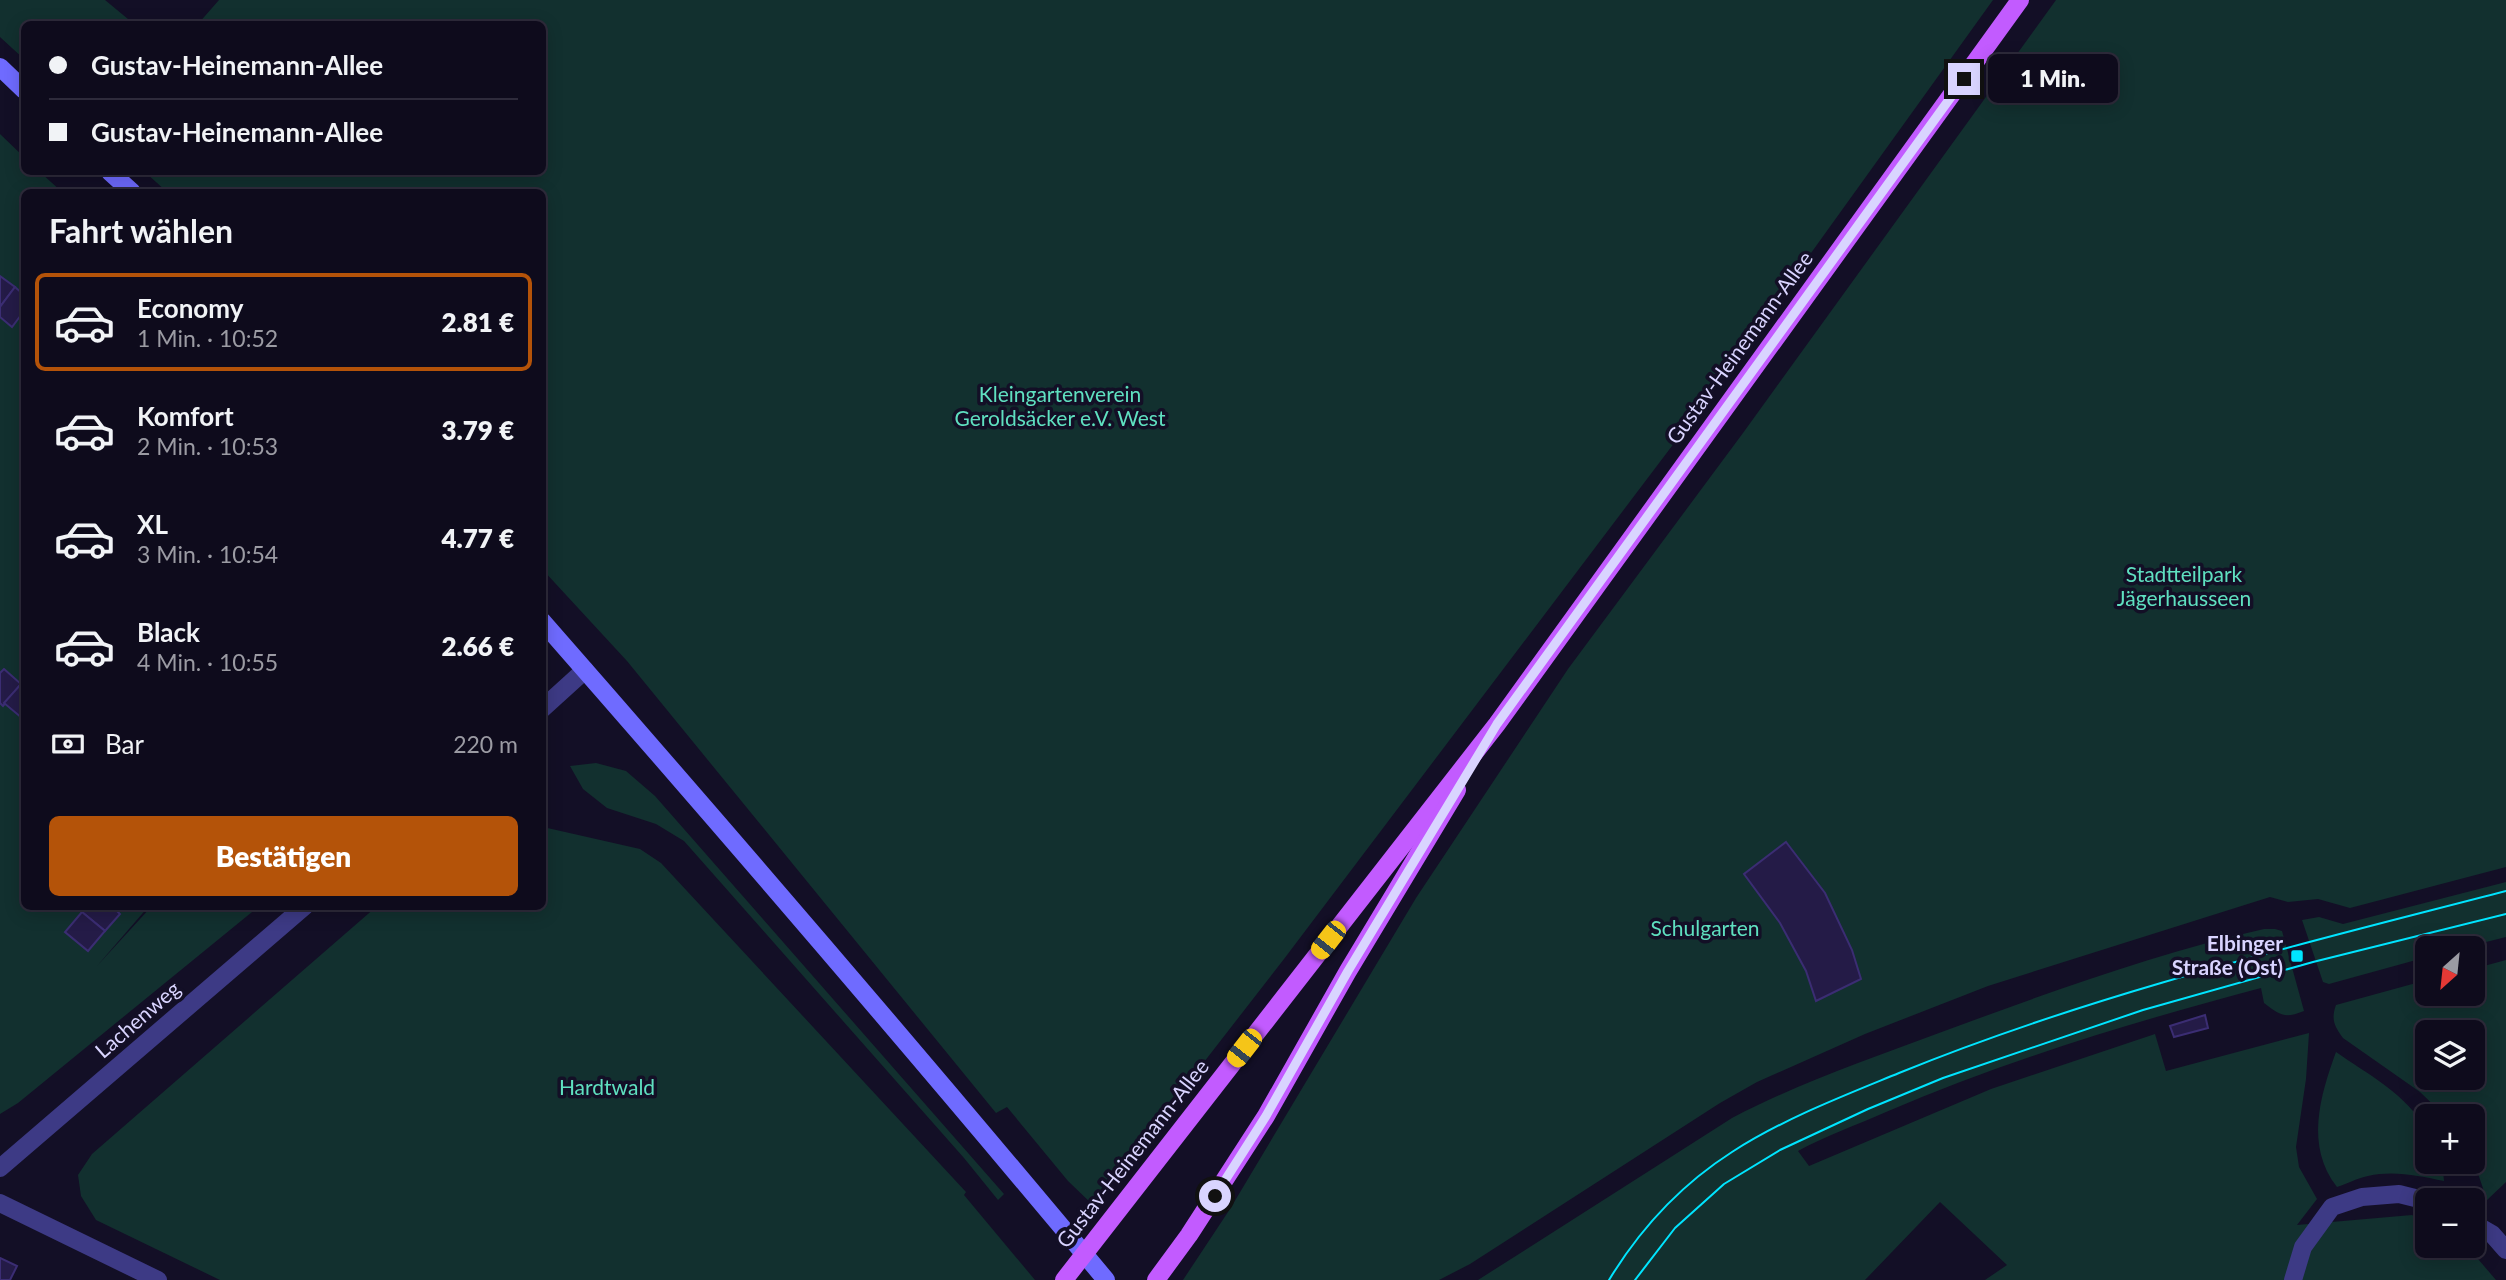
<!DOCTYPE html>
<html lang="de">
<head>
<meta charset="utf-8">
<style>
  :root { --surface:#0e0b1c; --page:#1c1929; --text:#f1f3f6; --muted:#9b9ba3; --line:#2e2b3b; --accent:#b45309 }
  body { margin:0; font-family:Lato,sans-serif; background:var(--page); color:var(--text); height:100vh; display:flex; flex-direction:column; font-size:26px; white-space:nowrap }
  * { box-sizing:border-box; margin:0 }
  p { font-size:23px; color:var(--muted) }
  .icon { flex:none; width:38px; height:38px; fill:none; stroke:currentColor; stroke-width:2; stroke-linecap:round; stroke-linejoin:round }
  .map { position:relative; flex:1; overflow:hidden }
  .details { position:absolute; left:21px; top:189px; width:525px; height:721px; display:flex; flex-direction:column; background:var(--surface); border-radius:10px; box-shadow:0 4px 18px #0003,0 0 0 2px var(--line) }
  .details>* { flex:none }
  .banner { position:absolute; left:21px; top:21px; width:525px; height:154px; border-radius:10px; box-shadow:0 4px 18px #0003,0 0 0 2px var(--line); display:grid; align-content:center; height:154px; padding:0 28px; background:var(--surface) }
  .needle { width:46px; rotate:207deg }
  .fabs { position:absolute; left:2415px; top:936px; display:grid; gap:14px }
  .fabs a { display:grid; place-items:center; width:70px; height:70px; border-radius:10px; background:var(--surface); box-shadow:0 4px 18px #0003,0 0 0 2px var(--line); font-size:35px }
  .end { position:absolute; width:32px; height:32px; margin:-16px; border:9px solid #d9d4ff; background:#111; box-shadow:0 0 0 4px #111 }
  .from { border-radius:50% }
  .bubble { position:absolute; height:49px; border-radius:10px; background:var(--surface); box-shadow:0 4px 18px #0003,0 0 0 2px var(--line); font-size:23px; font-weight:800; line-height:49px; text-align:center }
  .car { position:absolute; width:21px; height:42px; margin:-21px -10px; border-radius:9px; box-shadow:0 0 5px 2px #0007; background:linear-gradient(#f5c518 24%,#345 0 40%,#f5c518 0 76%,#345 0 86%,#f5c518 0) }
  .banner b { display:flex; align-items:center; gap:24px; height:66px; font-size:26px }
  .banner b+b { border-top:2px solid var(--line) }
  .banner i { width:18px; height:18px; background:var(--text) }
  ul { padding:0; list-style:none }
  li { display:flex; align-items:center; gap:21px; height:98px; margin:0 14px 10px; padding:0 14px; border:4px solid transparent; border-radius:10px }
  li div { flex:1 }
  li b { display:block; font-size:26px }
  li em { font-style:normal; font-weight:800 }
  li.current { border-color:var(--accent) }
  li>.icon { width:63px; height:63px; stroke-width:1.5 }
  h2 { padding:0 28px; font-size:32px; line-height:84px }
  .pay { display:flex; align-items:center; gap:18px; height:77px; padding:0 28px; font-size:26px }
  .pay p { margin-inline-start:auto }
  .action { display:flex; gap:14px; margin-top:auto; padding:14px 28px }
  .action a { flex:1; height:80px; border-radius:10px; background:var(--accent); color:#fff; font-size:28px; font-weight:800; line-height:80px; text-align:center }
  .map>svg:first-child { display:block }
  .green { fill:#12302f; fill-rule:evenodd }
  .building { fill:#241b47; stroke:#3b2d73; stroke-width:2 }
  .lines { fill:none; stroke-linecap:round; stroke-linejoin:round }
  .street { stroke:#3d3a85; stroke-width:18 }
  .secondary { stroke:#6f6bff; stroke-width:18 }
  .primary { stroke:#c25bff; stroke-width:18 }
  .tram { stroke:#00e5ff; stroke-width:2 }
  .route { stroke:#d9d4ff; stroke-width:9 }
  .poi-dot { fill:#00e5ff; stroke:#130f26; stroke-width:2.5 }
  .labels { text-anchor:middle; stroke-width:7; stroke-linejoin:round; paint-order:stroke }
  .street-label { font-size:21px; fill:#d9d4ff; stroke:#130f26 }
  .park-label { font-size:21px; fill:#5fe0c0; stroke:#130f26 }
  .poi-label { font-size:21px; font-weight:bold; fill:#d9d4ff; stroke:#130f26; text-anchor:end }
</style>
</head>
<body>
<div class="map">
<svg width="2506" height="1280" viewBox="0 0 2506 1280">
  <rect width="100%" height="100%" fill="#130f26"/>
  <g class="green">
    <polygon points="0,0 105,0 134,24 24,24 24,59 0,37"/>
    <polygon points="219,0 1993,0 1678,438 1284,959 1093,1205 1068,1181 1007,1107 996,1113 627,661 543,570 542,192 167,192 145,172 542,172 542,24 198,24"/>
    <polygon points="2056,0 2506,0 2506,867 2350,908 2318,899 2288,902 2270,897 1988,986 1865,1034 1757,1082 1720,1103 1470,1264 1439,1280 1183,1280 1230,1209 1416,898 1568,669 1743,433"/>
    <polygon points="0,134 24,157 24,172 40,172 62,192 24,192 24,906 148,907 97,966 151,907 258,907 18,1103 0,1114"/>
    <polygon points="596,763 626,771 655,796 1004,1194 998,1200 964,1158 684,841 656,824 607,808 583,789 570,766"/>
    <polygon points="543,827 640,849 661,863 966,1192 964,1195 1035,1280 220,1280 96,1220 81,1196 78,1175 92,1154 376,907 542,906"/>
    <polygon points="2506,882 2506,937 2462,948 2427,948 2427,957 2329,984 2323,982 2302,920 2319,917 2343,924"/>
    <path d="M 2264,929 L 2275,929 L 2282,931 L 2304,1011 C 2284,1019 2280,1015 2264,1003 L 2261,988 C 2133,1022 2007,1060 1886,1112 C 1857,1125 1825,1136 1798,1151 L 1809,1166 L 1991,1089 L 2155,1034 L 2166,1071 L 2309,1033 L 2306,1079 L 2296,1147 L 2299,1167 L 2317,1199 L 2297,1225 L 2412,1215 L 2427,1224 L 2427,1246 L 2462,1246 L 2472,1252 L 2496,1280 L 1985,1280 L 2007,1265 L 1940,1202 L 1865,1280 L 1478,1280 L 1732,1118 C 1799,1083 1869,1059 1939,1033 C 2045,994 2153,954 2264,929 Z"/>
    <path d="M 2506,960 L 2506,1182 L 2487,1200 L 2473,1159 L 2473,1116 L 2445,1116 L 2420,1092 L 2343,1038 C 2334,1026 2331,1019 2336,1005 L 2427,980 L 2427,994 L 2473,994 L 2473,969 ZM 2427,1032 L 2473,1032 L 2473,1078 L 2427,1078 Z"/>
    <path d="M 2336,1052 C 2367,1074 2407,1094 2426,1130 C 2430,1138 2427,1153 2427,1162 L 2442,1162 L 2444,1181 C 2419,1176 2394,1170 2368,1176 C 2357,1178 2347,1184 2337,1187 C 2305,1146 2320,1096 2336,1052 Z"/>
  </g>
  <g class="building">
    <polygon points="0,276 15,287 0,307"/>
    <polygon points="15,287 24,295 24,311 12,327 0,317 0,307"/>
    <polygon points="4,669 21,684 3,706 0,703 0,673"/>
    <polygon points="21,684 24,686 24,715 22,718 4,703"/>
    <polygon points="1786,842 1825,893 1852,950 1861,979 1816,1001 1806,971 1780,923 1744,874"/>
    <polygon points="87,906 112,906 120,914 105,931 82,912"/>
    <polygon points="82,912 105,931 88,951 65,932"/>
    <polygon points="2205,1015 2208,1028 2174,1037 2170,1026"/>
    <polygon points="0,1258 17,1266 10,1280 0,1280"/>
  </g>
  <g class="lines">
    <g class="street">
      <polyline points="542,709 585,670"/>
      <polyline points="0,1168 305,906"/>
      <polyline points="0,1203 158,1280"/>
      <polyline points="2473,1223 2492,1234 2506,1250"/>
      <polyline points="2293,1280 2303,1247 2332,1207 2362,1197 2399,1194 2427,1201"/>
    </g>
    <g class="secondary">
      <polyline points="0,67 24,90"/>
      <polyline points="110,172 132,192"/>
      <path d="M 542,621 C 733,839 921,1058 1106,1280"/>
    </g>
    <g class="primary">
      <polyline points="1064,1280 1497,724 2020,0"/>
      <polyline points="1156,1280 1189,1235 1266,1116 1348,971 1457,790"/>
    </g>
    <g class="tram">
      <path d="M 1609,1280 C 1640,1229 1682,1184 1732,1152 C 1783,1119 1843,1096 1899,1073 C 2095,993 2302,944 2506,891"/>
      <polyline points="1635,1280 1675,1228 1724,1184 1780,1150 1868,1109 1943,1078 2143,1010 2313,962 2506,914"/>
    </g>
  </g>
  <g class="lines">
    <polyline class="route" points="1215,1196 1266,1116 1348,971 1497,724 1964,79"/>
  </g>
  <rect class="poi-dot" x="2290" y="949" width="14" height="14" rx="3.5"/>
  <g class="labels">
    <g class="street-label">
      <text transform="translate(1740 348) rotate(-54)" y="7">Gustav-Heinemann-Allee</text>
      <text transform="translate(138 1020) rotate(-41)" y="7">Lachenweg</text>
      <text transform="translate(1133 1154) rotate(-52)" y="7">Gustav-Heinemann-Allee</text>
    </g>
    <g class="park-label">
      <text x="1060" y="402">Kleingartenverein<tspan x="1060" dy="24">Geroldsäcker e.V. West</tspan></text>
      <text x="2184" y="582">Stadtteilpark<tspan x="2184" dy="24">Jägerhausseen</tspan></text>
      <text x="1705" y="936">Schulgarten</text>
      <text x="607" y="1095">Hardtwald</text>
    </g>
    <g class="poi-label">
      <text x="2283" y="951">Elbinger<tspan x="2283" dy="24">Straße (Ost)</tspan></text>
    </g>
  </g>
</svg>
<div class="fabs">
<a><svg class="needle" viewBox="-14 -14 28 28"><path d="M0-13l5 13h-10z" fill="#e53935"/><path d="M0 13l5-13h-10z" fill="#9b9ba3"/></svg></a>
<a><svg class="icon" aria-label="layers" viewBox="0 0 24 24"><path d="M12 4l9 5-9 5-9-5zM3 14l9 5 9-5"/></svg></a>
<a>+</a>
<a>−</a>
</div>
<i class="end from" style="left:1215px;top:1196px"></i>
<i class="end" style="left:1964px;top:79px"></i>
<div class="bubble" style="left:1988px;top:54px;width:130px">1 Min.</div>
<i class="car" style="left:1328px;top:940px;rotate:218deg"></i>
<i class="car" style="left:1244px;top:1048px;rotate:218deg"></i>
<div class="banner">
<b><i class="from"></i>Gustav-Heinemann-Allee</b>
<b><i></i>Gustav-Heinemann-Allee</b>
</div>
<section class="details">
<h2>Fahrt wählen</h2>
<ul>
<li class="current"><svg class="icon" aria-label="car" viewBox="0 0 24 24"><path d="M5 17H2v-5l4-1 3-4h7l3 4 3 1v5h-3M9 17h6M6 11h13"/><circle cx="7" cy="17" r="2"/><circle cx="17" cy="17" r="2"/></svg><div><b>Economy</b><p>1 Min. · 10:52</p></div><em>2.81 €</em></li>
<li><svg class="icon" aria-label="car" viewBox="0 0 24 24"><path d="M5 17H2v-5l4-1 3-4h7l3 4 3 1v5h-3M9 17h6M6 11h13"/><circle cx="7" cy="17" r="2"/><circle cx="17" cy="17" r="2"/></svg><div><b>Komfort</b><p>2 Min. · 10:53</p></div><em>3.79 €</em></li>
<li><svg class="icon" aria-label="car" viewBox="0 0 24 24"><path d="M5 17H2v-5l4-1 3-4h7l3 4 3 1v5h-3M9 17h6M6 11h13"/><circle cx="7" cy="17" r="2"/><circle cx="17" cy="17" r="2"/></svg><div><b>XL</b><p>3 Min. · 10:54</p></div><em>4.77 €</em></li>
<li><svg class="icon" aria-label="car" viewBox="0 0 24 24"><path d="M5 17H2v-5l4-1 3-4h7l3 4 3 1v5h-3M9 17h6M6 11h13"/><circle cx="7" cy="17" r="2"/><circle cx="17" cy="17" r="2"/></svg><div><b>Black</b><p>4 Min. · 10:55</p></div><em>2.66 €</em></li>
</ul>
<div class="pay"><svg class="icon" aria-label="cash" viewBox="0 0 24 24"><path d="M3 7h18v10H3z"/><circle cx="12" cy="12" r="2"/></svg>Bar<p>220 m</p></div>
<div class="action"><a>Bestätigen</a></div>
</section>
</div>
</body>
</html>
